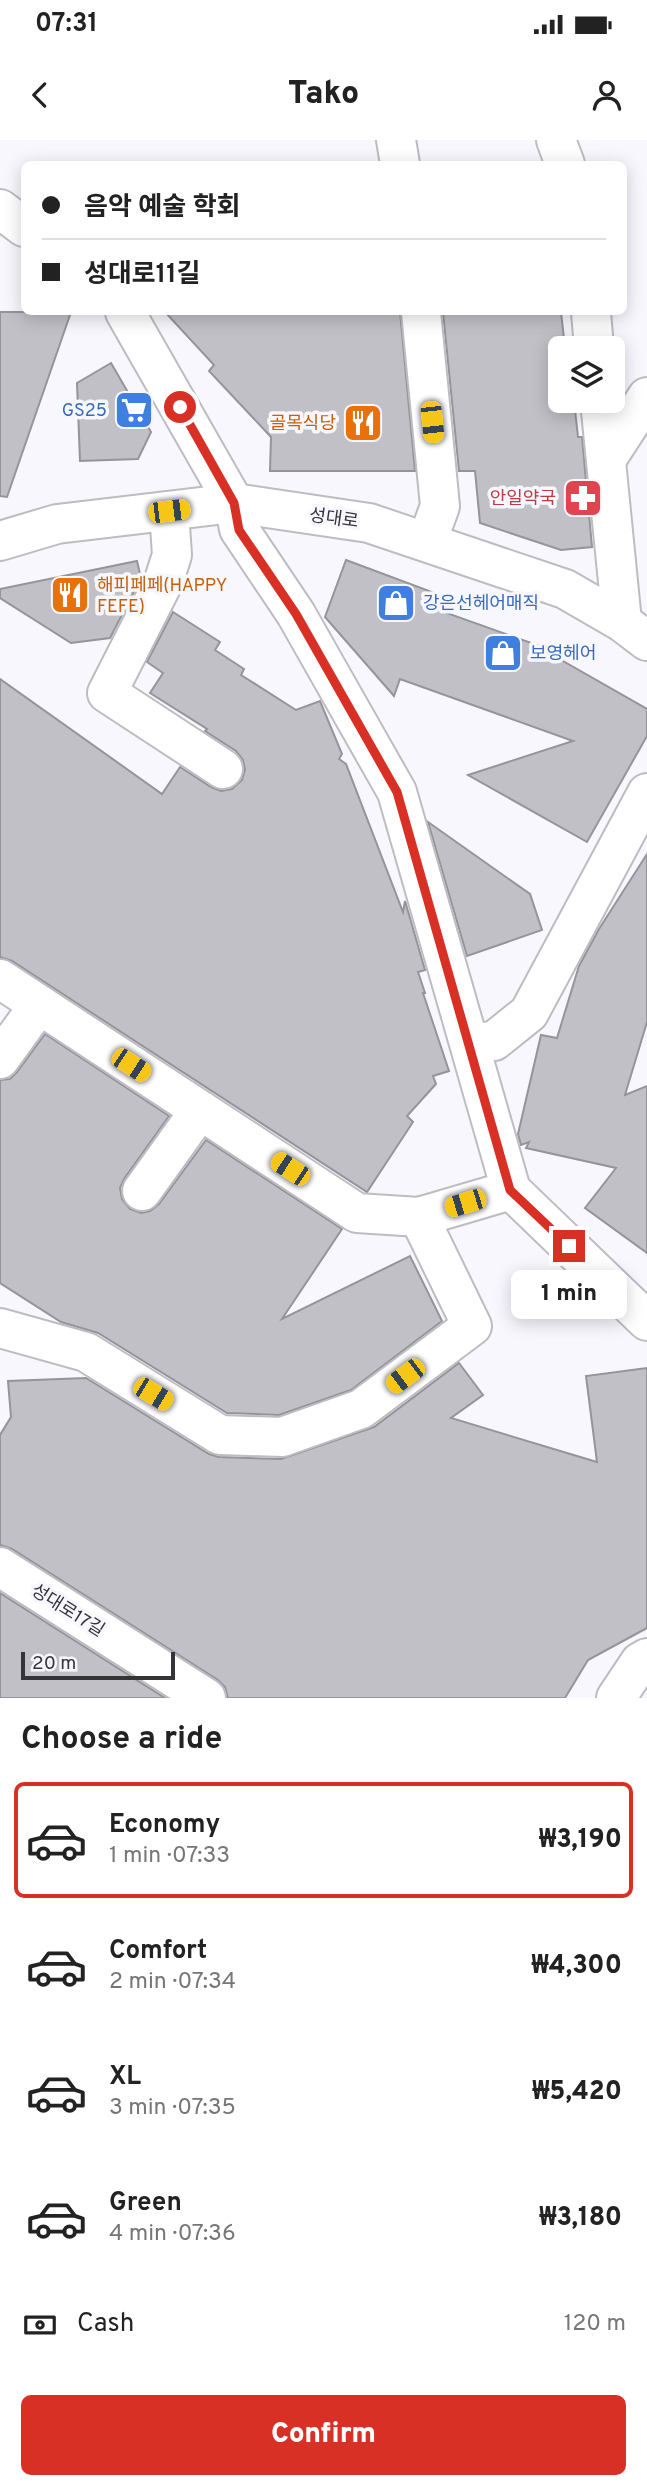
<!DOCTYPE html>
<html lang="en">
<head>
<meta charset="utf-8">
<style>
  :root { --surface:#fff; --page:#f2f2f2; --text:#222; --muted:#767676; --line:#e0e0e0; --accent:#d93025 }
  body { margin:0; font-family:Overpass,"Noto Sans KR",sans-serif; background:var(--page); color:var(--text); height:100vh; display:flex; flex-direction:column; font-size:26px; white-space:nowrap }
  * { box-sizing:border-box; margin:0 }
  p { font-size:23px; color:var(--muted) }
  .icon { flex:none; width:38px; height:38px; fill:none; stroke:currentColor; stroke-width:2; stroke-linecap:round; stroke-linejoin:round }
  .map { position:relative; height:1558px; overflow:hidden }
  .details { display:flex; flex-direction:column; background:var(--surface); flex:1 }
  .details>* { flex:none }
  .guide { position:absolute; left:21px; top:21px; width:606px; height:154px; border-radius:10px; box-shadow:0 4px 18px #0003; display:grid; align-content:center; height:154px; padding:0 21px; background:var(--surface) }
  .tools { position:absolute; left:548px; top:196px; display:grid; gap:14px }
  .tools a { display:grid; place-items:center; width:77px; height:77px; border-radius:10px; background:var(--surface); box-shadow:0 4px 18px #0003; font-size:35px }
  .scale { position:absolute; left:21px; bottom:18px; width:154px; box-sizing:border-box; padding-left:7px; border:4px solid #353538; border-top:0; font-size:19px; line-height:24px; white-space:nowrap; color:#353538; -webkit-text-stroke:5px #f8f7fe; paint-order:stroke }
  .end { position:absolute; width:32px; height:32px; margin:-16px; border:9px solid #d93025; background:#fff; box-shadow:0 0 0 4px #fff }
  .from { border-radius:50% }
  .bubble { position:absolute; height:49px; border-radius:10px; background:var(--surface); box-shadow:0 4px 18px #0003; font-size:23px; font-weight:800; line-height:49px; text-align:center }
  .car { position:absolute; width:21px; height:42px; margin:-21px -10px; border-radius:9px; box-shadow:0 0 5px 2px #0007; background:linear-gradient(#f5c518 24%,#345 0 40%,#f5c518 0 76%,#345 0 86%,#f5c518 0) }
  .guide b { display:flex; align-items:center; gap:24px; height:66px; font-size:26px }
  .guide b+b { border-top:2px solid var(--line) }
  .guide i { width:18px; height:18px; background:var(--text) }
  ul { padding:0; list-style:none }
  li { display:flex; align-items:center; gap:21px; height:116px; margin:0 14px 10px; padding:0 7px; border:4px solid transparent; border-radius:10px }
  li div { flex:1 }
  li b { display:block; font-size:26px }
  li em { font-style:normal; font-weight:800 }
  li.current { border-color:var(--accent) }
  li>.icon { width:63px; height:63px; stroke-width:1.5 }
  h2 { padding:0 21px; font-size:32px; line-height:84px }
  .pay { display:flex; align-items:center; gap:18px; height:77px; padding:0 21px; font-size:26px }
  .pay p { margin-inline-start:auto }
  .cta { display:flex; gap:14px; margin-top:auto; padding:14px 21px }
  .cta a { flex:1; height:80px; border-radius:10px; background:var(--accent); color:#fff; font-size:28px; font-weight:800; line-height:80px; text-align:center }
  .status { display:flex; justify-content:space-between; align-items:center; height:49px; padding:0 35px; background:var(--surface); direction:ltr }
  .status svg { height:19px; fill:currentColor }
  header { display:flex; justify-content:space-between; align-items:center; height:91px; padding:0 21px; background:var(--surface); font-size:32px; font-weight:800 }
  .map>svg:first-child { display:block }
  .building { fill:#c1c0c7; stroke:#95949a; stroke-width:2 }
  .lines { fill:none; stroke-linecap:round; stroke-linejoin:round }
  .minor-casing { stroke:#bdbcc3; stroke-width:42 }
  .minor { stroke:#fff; stroke-width:38 }
  .route { stroke:#d93025; stroke-width:9 }
  .labels { text-anchor:middle; stroke-width:7; stroke-linejoin:round; paint-order:stroke }
  .shop-label { font-size:18px; fill:#366cbe; stroke:#f8f7fe; text-anchor:start }
  .food-label { font-size:18px; fill:#c56008; stroke:#f8f7fe; text-anchor:end }
  .health-label { font-size:18px; fill:#be3a42; stroke:#f8f7fe; text-anchor:end }
  .street-label { font-size:18px; fill:#353538; stroke:#f8f7fe }
</style>
</head>
<body>
<div class="status"><b>07:31</b><svg viewBox="0 0 49 12"><path d="M0 12V9h3v3zM5 12V6h3v6zM10 12V3h3v9zM15 12V0h3v12zM26 1h20v11H26zM47 4h2v5h-2z"/></svg></div>
<header><svg class="icon" aria-label="back" viewBox="0 0 24 24"><path d="M15 5l-7 7 7 7"/></svg>Tako<svg class="icon" aria-label="person" viewBox="0 0 24 24"><circle cx="12" cy="8" r="4"/><path d="M4 21q1-7 8-7t8 7"/></svg></header>
<div class="map">
<svg width="647" height="1558" viewBox="0 0 647 1558">
  <rect width="100%" height="100%" fill="#f8f7fe"/>
  <g class="building">
    <polygon points="0,172 71,172 7,357 0,356"/>
    <polygon points="165,172 400,172 415,331 270,331 271,297 209,231 214,225"/>
    <polygon points="443,172 561,172 565,207 569,208 560,208 560,261 574,261 578,297 582,297 592,407 561,410 480,383 475,331 459,331"/>
    <polygon points="111,223 151,292 138,319 80,321 77,243"/>
    <polygon points="346,420 432,452 427,466 551,510 549,513 647,569 647,596 587,702 468,635 573,601 400,539 394,556 325,477"/>
    <polygon points="137,421 141,438 110,498 71,503 0,458 0,449"/>
    <polygon points="173,472 220,502 215,510 244,529 241,535 296,570 320,561 342,614 339,619 346,624 403,772 405,761 425,830 418,832 425,853 423,853 449,931 433,936 436,944 407,976 413,982 367,1052 12,821 0,817 0,539 162,654 180,627 211,647 221,651 232,649 242,640 245,630 243,620 236,611 205,591 207,589 150,553 163,533 147,522"/>
    <polygon points="428,682 530,754 542,790 467,816"/>
    <polygon points="647,714 647,882 625,955 647,946 647,1113 585,1068 616,1028 526,1008 529,1002 521,1005 518,994 541,895 557,898 579,826 599,789"/>
    <polygon points="45,894 169,976 124,1039 120,1048 122,1059 130,1069 141,1073 150,1071 159,1064 206,1000 342,1089 282,1179 410,1116 442,1181 351,1250 279,1275 227,1273 98,1193 61,1182 0,1143 0,940 10,939 17,932"/>
    <polygon points="459,1223 483,1255 451,1278 597,1322 586,1236 647,1228 647,1488 588,1520 565,1558 228,1558 225,1547 218,1540 12,1409 0,1405 0,1295 11,1277 8,1241 86,1238 209,1314 219,1317 281,1319 374,1287"/>
    <polygon points="0,1453 165,1558 0,1558"/>
  </g>
  <g class="lines">
    <g class="minor-casing">
      <g id="minor">
        <polyline points="396,0 400,24"/>
        <polyline points="556,0 565,24"/>
        <polyline points="0,69 24,87"/>
        <polyline points="125,172 234,363 239,389 296,474 397,652 511,1050 647,1181"/>
        <polyline points="421,172 440,366 427,402"/>
        <polyline points="591,172 594,208"/>
        <polyline points="600,261 622,482"/>
        <polyline points="606,320 647,257"/>
        <polyline points="169,371 172,415 163,443 107,553 223,629"/>
        <polyline points="0,401 57,384 234,363 369,383 565,449 622,482 647,501"/>
        <polyline points="0,839 357,1073 419,1077 511,1050"/>
        <polyline points="470,903 494,901 529,873 647,653"/>
        <polyline points="0,919 39,865"/>
        <polyline points="142,1051 200,970"/>
        <polyline points="0,1188 86,1212 220,1295 282,1297 361,1269 472,1186 419,1077"/>
        <polyline points="0,1427 206,1558"/>
        <polyline points="616,1558 640,1522 647,1518"/>
      </g>
    </g>
    <use href="#minor" class="minor"/>
  </g>
  <g class="lines">
    <polyline class="route" points="180,267 234,363 239,390 296,474 397,652 510,1050 569,1106"/>
  </g>
  <defs>
    <g id="supermarket-square" transform="scale(2.0125)"><rect x="-9" y="-9" width="18" height="18" rx="4" fill="#3f7fe0" stroke="#f8f7fe"/><path d="M-6-5.5h2.5l.6 2H6L4.5 2H-2.5L-4.4-4H-6ZM-1.5 3.2a1.3 1.3 0 1 0 .1 0ZM3 3.2a1.3 1.3 0 1 0 .1 0Z" fill="#fff"/></g>
    <g id="restaurant-square" transform="scale(2.0125)"><rect x="-9" y="-9" width="18" height="18" rx="4" fill="#e8710a" stroke="#f8f7fe"/><path d="M-5-6h1v4h1v-4h1v4h1v-4h1v5L-1.5 .5V6h-2V.5L-5-1ZM5-6V6H3V1.5H1.5Q1.5-4 5-6Z" fill="#fff"/></g>
    <g id="pharmacy-square" transform="scale(2.0125)"><rect x="-9" y="-9" width="18" height="18" rx="4" fill="#e0444e" stroke="#f8f7fe"/><path d="M-2-6h4v4h4v4h-4v4h-4v-4h-4v-4h4Z" fill="#fff"/></g>
    <g id="shop-square" transform="scale(2.0125)"><rect x="-9" y="-9" width="18" height="18" rx="4" fill="#3f7fe0" stroke="#f8f7fe"/><path d="M-5-2.5h2.3a2.7 3.5 0 0 1 5.4 0H5L5.5 6h-11ZM-1.5-2.5h3a1.5 2.3 0 0 0-3 0Z" fill="#fff"/></g>
  </defs>
  <g fill-rule="evenodd">
    <use href="#supermarket-square" x="134" y="270"/>
    <use href="#restaurant-square" x="363" y="283"/>
    <use href="#pharmacy-square" x="583" y="358"/>
    <use href="#restaurant-square" x="70" y="455"/>
    <use href="#shop-square" x="396" y="463"/>
    <use href="#shop-square" x="503" y="513"/>
  </g>
  <g class="labels">
    <g class="shop-label">
      <text x="107" y="276" text-anchor="end">GS25</text>
      <text x="423" y="469">강은선헤어매직</text>
      <text x="530" y="519">보영헤어</text>
    </g>
    <g class="food-label">
      <text x="336" y="289">골목식당</text>
      <text x="97" y="451" text-anchor="start">해피페페(HAPPY<tspan x="97" dy="21">FEFE)</tspan></text>
    </g>
    <g class="health-label">
      <text x="556" y="364">안일약국</text>
    </g>
    <g class="street-label">
      <text transform="translate(334 378) rotate(8)" y="6">성대로</text>
      <text transform="translate(68 1470) rotate(32)" y="6">성대로17길</text>
    </g>
  </g>
</svg>
<div class="tools">
<a><svg class="icon" aria-label="layers" viewBox="0 0 24 24"><path d="M12 4l9 5-9 5-9-5zM3 14l9 5 9-5"/></svg></a>
</div>
<div class="scale">20 m</div>
<i class="end from" style="left:180px;top:267px"></i>
<i class="end" style="left:569px;top:1106px"></i>
<div class="bubble" style="left:511px;top:1130px;width:116px">1 min</div>
<i class="car" style="left:432px;top:282px;rotate:174deg"></i>
<i class="car" style="left:169px;top:371px;rotate:83deg"></i>
<i class="car" style="left:131px;top:925px;rotate:123deg"></i>
<i class="car" style="left:290px;top:1029px;rotate:303deg"></i>
<i class="car" style="left:465px;top:1063px;rotate:253deg"></i>
<i class="car" style="left:405px;top:1236px;rotate:233deg"></i>
<i class="car" style="left:153px;top:1254px;rotate:121deg"></i>
<div class="guide">
<b><i class="from"></i>음악 예술 학회</b>
<b><i></i>성대로11길</b>
</div>
</div>
<section class="details">
<h2>Choose a ride</h2>
<ul>
<li class="current"><svg class="icon" aria-label="car" viewBox="0 0 24 24"><path d="M5 17H2v-5l4-1 3-4h7l3 4 3 1v5h-3M9 17h6M6 11h13"/><circle cx="7" cy="17" r="2"/><circle cx="17" cy="17" r="2"/></svg><div><b>Economy</b><p>1 min · 07:33</p></div><em>₩3,190</em></li>
<li><svg class="icon" aria-label="car" viewBox="0 0 24 24"><path d="M5 17H2v-5l4-1 3-4h7l3 4 3 1v5h-3M9 17h6M6 11h13"/><circle cx="7" cy="17" r="2"/><circle cx="17" cy="17" r="2"/></svg><div><b>Comfort</b><p>2 min · 07:34</p></div><em>₩4,300</em></li>
<li><svg class="icon" aria-label="car" viewBox="0 0 24 24"><path d="M5 17H2v-5l4-1 3-4h7l3 4 3 1v5h-3M9 17h6M6 11h13"/><circle cx="7" cy="17" r="2"/><circle cx="17" cy="17" r="2"/></svg><div><b>XL</b><p>3 min · 07:35</p></div><em>₩5,420</em></li>
<li><svg class="icon" aria-label="car" viewBox="0 0 24 24"><path d="M5 17H2v-5l4-1 3-4h7l3 4 3 1v5h-3M9 17h6M6 11h13"/><circle cx="7" cy="17" r="2"/><circle cx="17" cy="17" r="2"/></svg><div><b>Green</b><p>4 min · 07:36</p></div><em>₩3,180</em></li>
</ul>
<div class="pay"><svg class="icon" aria-label="cash" viewBox="0 0 24 24"><path d="M3 7h18v10H3z"/><circle cx="12" cy="12" r="2"/></svg>Cash<p>120 m</p></div>
<div class="cta"><a>Confirm</a></div>
</section>
</body>
</html>
